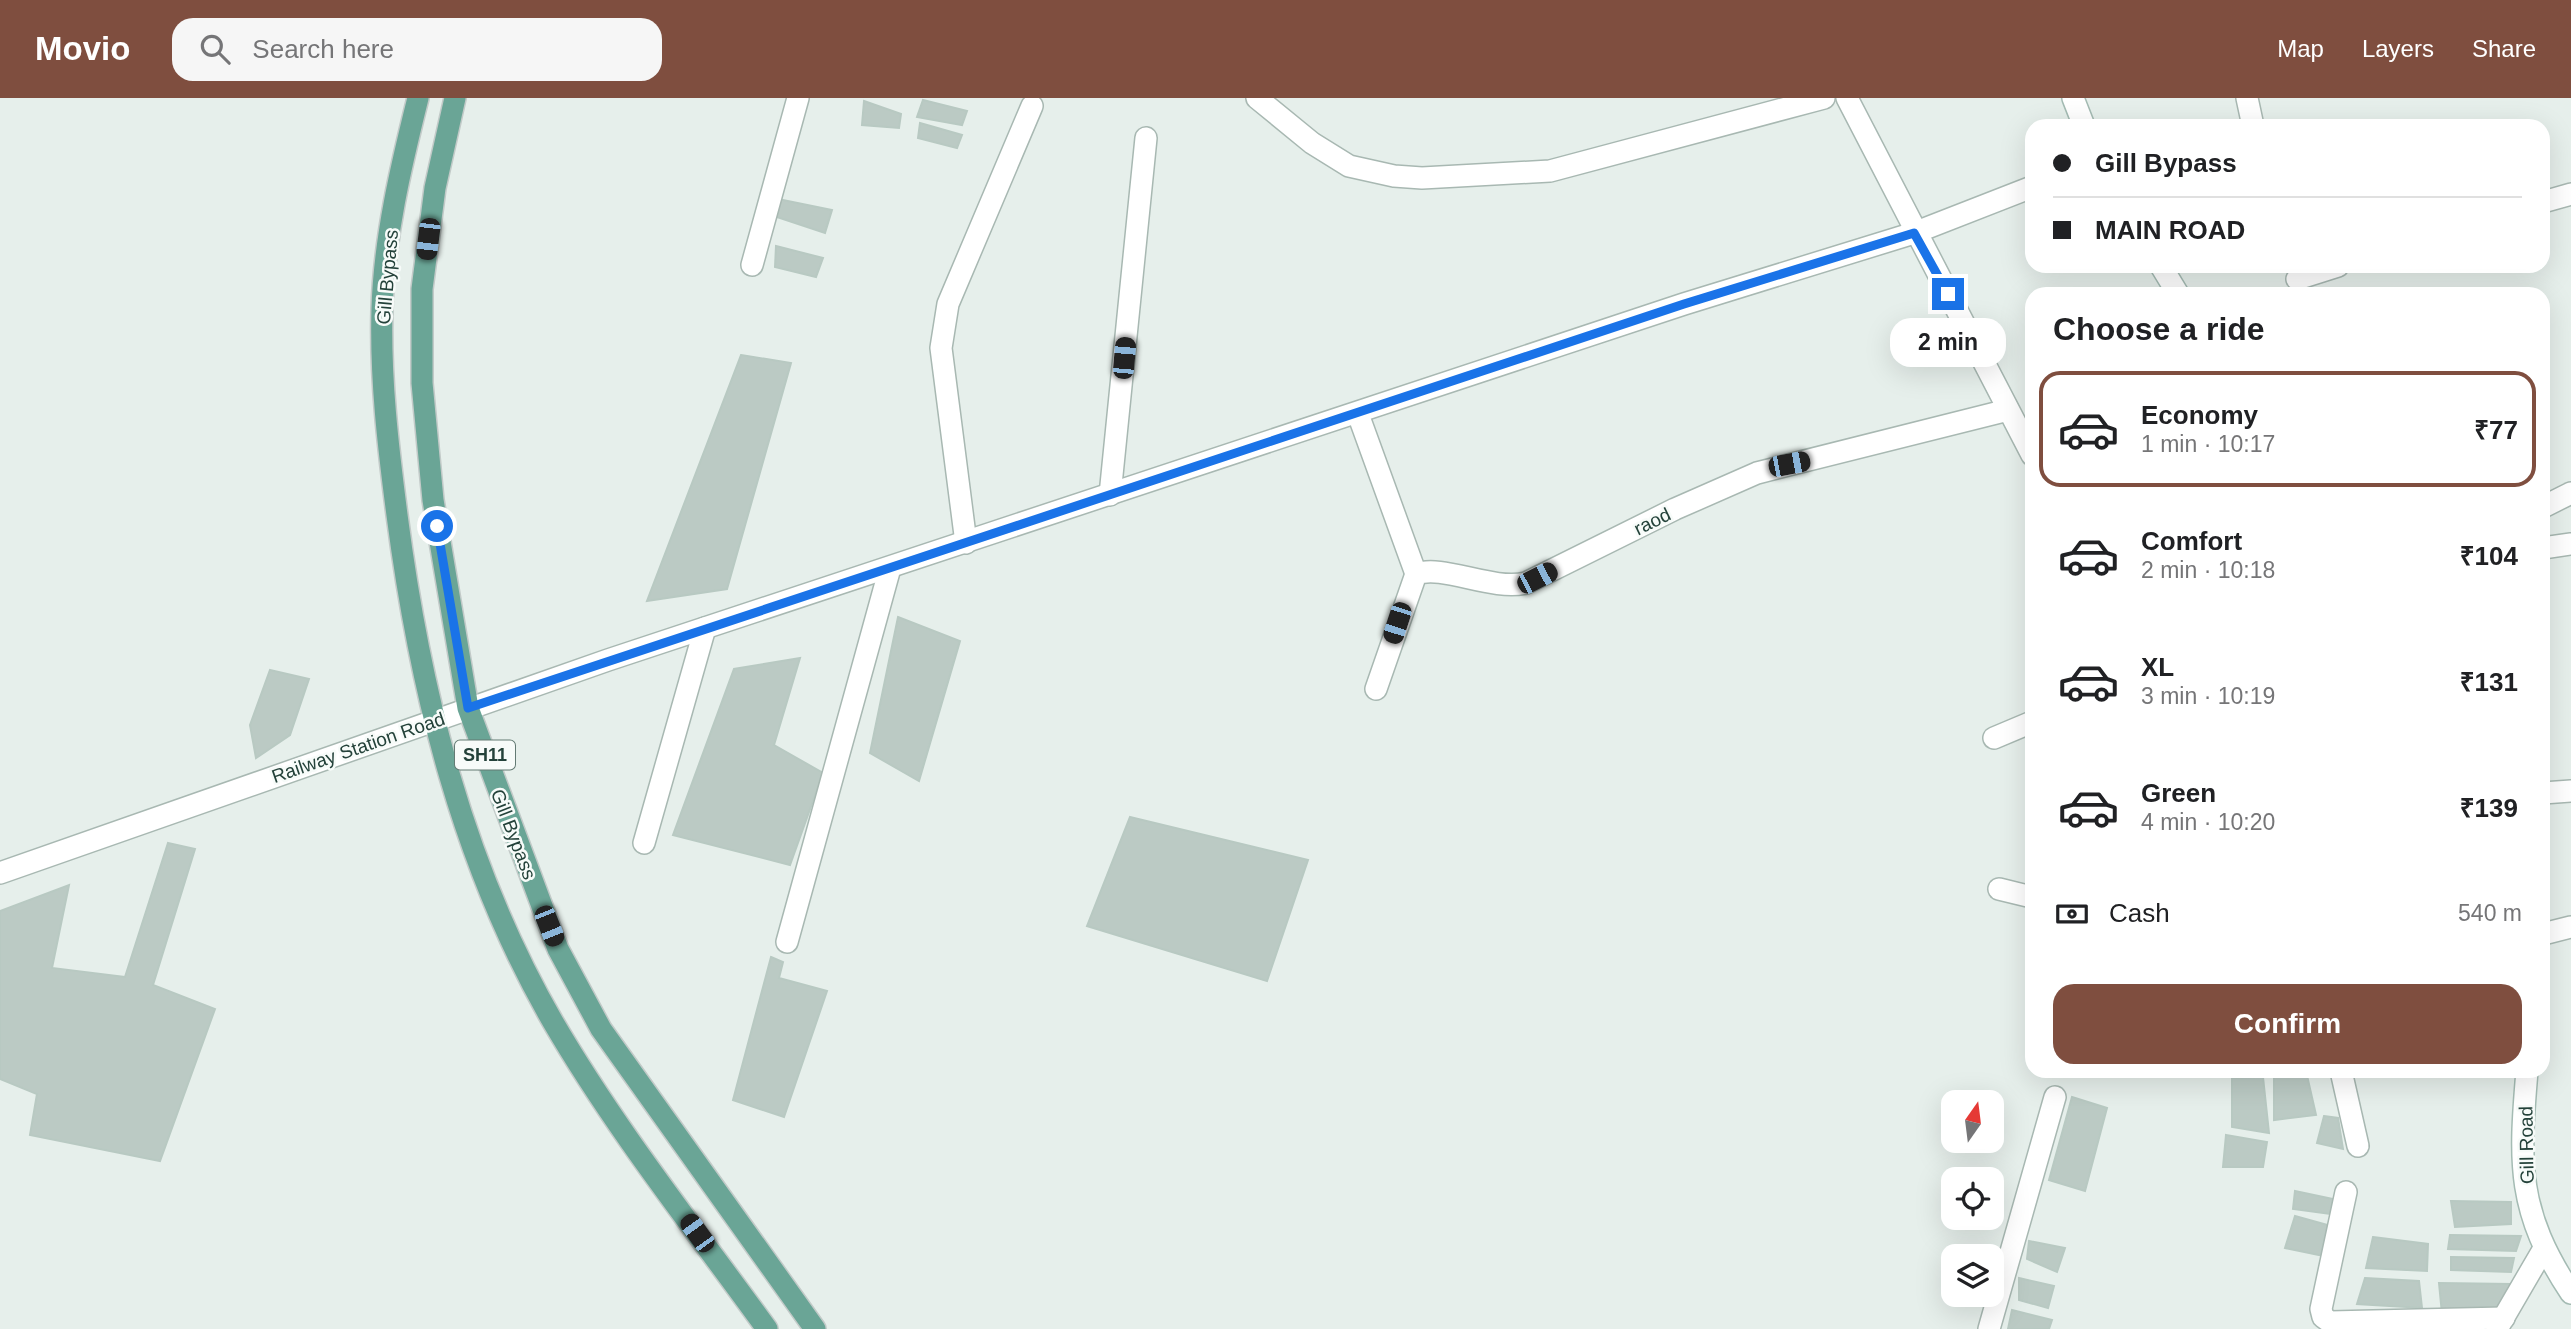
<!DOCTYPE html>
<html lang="en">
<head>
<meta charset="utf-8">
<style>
  :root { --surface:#fff; --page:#f6f6f6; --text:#202124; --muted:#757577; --line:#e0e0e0; --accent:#7f4e3f }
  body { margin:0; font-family:Helvetica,sans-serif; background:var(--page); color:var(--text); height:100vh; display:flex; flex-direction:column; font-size:26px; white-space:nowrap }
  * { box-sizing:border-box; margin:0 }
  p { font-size:23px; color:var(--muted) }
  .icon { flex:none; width:38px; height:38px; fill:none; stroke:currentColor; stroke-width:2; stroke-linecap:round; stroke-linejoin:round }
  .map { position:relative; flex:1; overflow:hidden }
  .drawer { position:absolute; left:2025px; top:189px; width:525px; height:791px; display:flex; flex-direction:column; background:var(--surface); border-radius:21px; box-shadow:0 7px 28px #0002 }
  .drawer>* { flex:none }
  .guide { position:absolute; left:2025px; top:21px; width:525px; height:154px; border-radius:21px; box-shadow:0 7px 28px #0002; display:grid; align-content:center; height:154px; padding:0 28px; background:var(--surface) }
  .needle { width:46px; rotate:14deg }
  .fabs { position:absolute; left:1941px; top:992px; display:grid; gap:14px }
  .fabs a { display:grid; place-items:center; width:63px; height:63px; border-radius:14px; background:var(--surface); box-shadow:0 7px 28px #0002; font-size:35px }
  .end { position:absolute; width:32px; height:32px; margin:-16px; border:9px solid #1a73e8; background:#fff; box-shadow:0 0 0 4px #fff }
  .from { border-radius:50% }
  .bubble { position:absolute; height:49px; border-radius:21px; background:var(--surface); box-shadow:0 7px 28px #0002; font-size:23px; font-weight:700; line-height:49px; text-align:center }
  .car { position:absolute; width:21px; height:42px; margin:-21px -10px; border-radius:9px; box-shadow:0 0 5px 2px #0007; background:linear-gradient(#222 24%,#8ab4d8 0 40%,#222 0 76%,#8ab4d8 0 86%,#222 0) }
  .guide b { display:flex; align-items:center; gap:24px; height:66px; font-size:26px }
  .guide b+b { border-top:2px solid var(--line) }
  .guide i { width:18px; height:18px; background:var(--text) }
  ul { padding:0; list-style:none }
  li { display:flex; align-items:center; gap:21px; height:116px; margin:0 14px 10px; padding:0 14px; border:4px solid transparent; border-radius:21px }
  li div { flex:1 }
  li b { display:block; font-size:26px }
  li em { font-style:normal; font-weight:700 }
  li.selected { border-color:var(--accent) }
  li>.icon { width:63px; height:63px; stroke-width:1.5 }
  h2 { padding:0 28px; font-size:32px; line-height:84px }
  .pay { display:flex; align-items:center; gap:18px; height:77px; padding:0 28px; font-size:26px }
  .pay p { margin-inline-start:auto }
  .cta { display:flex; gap:14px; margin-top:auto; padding:14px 28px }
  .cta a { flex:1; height:80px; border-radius:21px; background:var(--accent); color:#fff; font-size:28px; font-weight:700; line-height:80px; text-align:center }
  header { display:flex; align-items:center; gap:42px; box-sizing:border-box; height:98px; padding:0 35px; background:var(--accent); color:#fff }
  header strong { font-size:33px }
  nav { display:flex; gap:38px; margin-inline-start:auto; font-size:24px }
  .search { width:490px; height:63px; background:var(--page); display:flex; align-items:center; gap:18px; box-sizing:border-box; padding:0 24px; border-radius:21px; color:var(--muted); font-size:26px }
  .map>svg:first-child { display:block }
  .building { fill:#bbcac4; stroke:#b8c9c2; stroke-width:2 }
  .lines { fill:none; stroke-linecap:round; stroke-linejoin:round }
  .street-casing { stroke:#a8b8b2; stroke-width:24 }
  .secondary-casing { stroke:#a4bbb3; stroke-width:24 }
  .primary-casing { stroke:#c2cac8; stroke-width:24 }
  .street { stroke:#fff; stroke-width:21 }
  .secondary { stroke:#fff; stroke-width:21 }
  .primary { stroke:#6aa596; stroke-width:21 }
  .route { stroke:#1a73e8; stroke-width:9 }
  .labels { text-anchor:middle; stroke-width:5; stroke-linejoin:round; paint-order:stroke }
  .shield { fill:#f7fbf9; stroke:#637a73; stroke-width:2 }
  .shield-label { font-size:18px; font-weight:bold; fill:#24423a }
  .street-label { font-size:19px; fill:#24423a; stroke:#f7fbf9 }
</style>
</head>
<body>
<header>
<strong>Movio</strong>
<div class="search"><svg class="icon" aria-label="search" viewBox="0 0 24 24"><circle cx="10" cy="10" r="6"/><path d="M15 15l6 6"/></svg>Search here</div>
<nav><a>Map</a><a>Layers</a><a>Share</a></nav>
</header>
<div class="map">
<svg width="2571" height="1231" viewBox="0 0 2571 1231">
  <rect width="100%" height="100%" fill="#e6efeb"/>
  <g class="building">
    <polygon points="923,2 967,13 962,27 917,19"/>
    <polygon points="864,3 901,16 899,30 862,27"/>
    <polygon points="920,25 962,37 957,50 918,40"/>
    <polygon points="778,101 832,112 825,135 777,119"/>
    <polygon points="776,148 823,160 816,179 775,169"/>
    <polygon points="741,257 791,265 727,491 647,503"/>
    <polygon points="898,519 960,543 919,683 870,655"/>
    <polygon points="800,560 774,647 823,675 790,767 673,737 734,571"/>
    <polygon points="270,572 309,581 290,637 256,660 250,627"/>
    <polygon points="1130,719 1308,762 1267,883 1087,828"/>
    <polygon points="168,745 195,751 153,887 215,911 160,1063 30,1037 37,996 0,981 0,813 69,787 52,870 125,879"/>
    <polygon points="771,859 783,864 779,880 827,893 784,1019 733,1002"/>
    <polygon points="2274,973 2306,973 2316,1017 2274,1022"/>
    <polygon points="2263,979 2269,1035 2232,1029 2232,980"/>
    <polygon points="2072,999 2107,1010 2085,1093 2049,1082"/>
    <polygon points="2324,1018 2338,1020 2343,1051 2317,1045"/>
    <polygon points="2226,1037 2267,1044 2263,1069 2223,1069"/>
    <polygon points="2295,1093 2333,1101 2330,1116 2293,1111"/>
    <polygon points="2451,1103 2511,1104 2511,1126 2455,1129"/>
    <polygon points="2295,1118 2331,1128 2324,1158 2285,1150"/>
    <polygon points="2450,1137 2521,1138 2516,1153 2448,1151"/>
    <polygon points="2373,1139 2428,1146 2427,1173 2366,1170"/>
    <polygon points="2029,1143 2065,1150 2057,1174 2027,1161"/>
    <polygon points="2451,1159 2514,1160 2511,1174 2451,1172"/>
    <polygon points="2019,1180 2054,1188 2048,1210 2019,1202"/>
    <polygon points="2365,1180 2419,1183 2422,1210 2357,1206"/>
    <polygon points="2439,1185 2511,1186 2502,1209 2442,1216"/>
    <polygon points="2012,1212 2052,1222 2049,1231 2008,1231"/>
  </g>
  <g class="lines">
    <g class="street-casing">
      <g id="street">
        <polyline points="1257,0 1312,45 1349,68 1394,78 1422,80 1550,73 1824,0"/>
        <polyline points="1847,0 2032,357"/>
        <polyline points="2247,0 2253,28"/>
        <polyline points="2543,104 2571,96"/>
        <polyline points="752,167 798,0"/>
        <polyline points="2297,181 2338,168"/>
        <polyline points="1358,316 1416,476"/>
        <polyline points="1110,397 1146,40"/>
        <polyline points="2543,409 2571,395"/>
        <polyline points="966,445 941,250 948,206 1032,8"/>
        <polyline points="2543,450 2571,446"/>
        <path d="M 1376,591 L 1416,476 C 1443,466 1491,493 1526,485 L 1675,411 L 1757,375 L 2008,312"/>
        <polyline points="1994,640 2032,624"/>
        <polyline points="2543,695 2571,693"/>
        <polyline points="644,745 705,530"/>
        <polyline points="0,775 608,562 1684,206 1914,135 2032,89"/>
        <polyline points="1999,791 2032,799"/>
        <polyline points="2543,836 2571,829"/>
        <polyline points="787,844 890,470"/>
        <polyline points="2341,973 2358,1048"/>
        <polyline points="2346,1094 2321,1211 2323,1219 2330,1224 2504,1220"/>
        <polyline points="1989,1231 2055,999"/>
        <polyline points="2497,1231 2543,1152"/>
      </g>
    </g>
    <g class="secondary-casing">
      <g id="secondary">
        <polyline points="2073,0 2084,28"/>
        <polyline points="2161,168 2178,196"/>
        <path d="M 2527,973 C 2519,1066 2517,1114 2571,1195"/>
      </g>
    </g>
    <g class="primary-casing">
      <g id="primary">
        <path d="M 418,0 C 401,68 384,140 382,211 C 380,280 388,348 397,417 C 420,594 463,768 553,924 C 616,1032 694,1130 767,1231"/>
        <polyline points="455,0 435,90 422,191 422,285 433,402 468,610 558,851 601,931 815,1231"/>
      </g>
    </g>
    <use href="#street" class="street"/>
    <use href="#secondary" class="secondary"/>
    <use href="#primary" class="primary"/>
  </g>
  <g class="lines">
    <polyline class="route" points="437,428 468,610 1684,206 1914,135 1948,196"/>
  </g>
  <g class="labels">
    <rect class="shield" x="455" y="642.5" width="60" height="29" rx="5"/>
    <g class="shield-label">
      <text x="485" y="663">SH11</text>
    </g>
    <g class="street-label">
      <text transform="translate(387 179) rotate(-85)" y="7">Gill Bypass</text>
      <text transform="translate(1652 423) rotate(-26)" y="7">raod</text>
      <text transform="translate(358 649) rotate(-19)" y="7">Railway Station Road</text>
      <text transform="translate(514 736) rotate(69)" y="7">Gill Bypass</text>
      <text transform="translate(2526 1047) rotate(-91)" y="7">Gill Road</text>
    </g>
  </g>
</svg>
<div class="fabs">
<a><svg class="needle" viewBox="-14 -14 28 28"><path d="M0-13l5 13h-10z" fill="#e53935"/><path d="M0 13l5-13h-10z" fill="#757577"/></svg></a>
<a><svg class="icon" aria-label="locate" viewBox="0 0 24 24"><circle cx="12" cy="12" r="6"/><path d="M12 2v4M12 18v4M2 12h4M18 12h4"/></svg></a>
<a><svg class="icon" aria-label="layers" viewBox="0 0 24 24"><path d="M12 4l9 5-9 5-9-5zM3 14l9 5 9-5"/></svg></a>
</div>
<i class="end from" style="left:437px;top:428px"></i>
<i class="end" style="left:1948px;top:196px"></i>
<div class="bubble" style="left:1890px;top:220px;width:116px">2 min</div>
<i class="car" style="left:428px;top:141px;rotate:187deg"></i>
<i class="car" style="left:1124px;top:260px;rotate:5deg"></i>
<i class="car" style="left:1789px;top:366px;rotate:79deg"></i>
<i class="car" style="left:1537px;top:480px;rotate:63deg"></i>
<i class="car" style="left:1397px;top:525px;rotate:198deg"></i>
<i class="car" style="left:549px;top:828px;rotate:158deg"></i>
<i class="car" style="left:697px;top:1135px;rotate:324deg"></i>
<div class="guide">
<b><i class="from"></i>Gill Bypass</b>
<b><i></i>MAIN ROAD</b>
</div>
<section class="drawer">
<h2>Choose a ride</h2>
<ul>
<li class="selected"><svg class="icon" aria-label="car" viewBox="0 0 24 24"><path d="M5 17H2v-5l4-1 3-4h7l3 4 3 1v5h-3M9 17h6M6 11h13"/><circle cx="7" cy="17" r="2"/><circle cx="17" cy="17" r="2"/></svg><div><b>Economy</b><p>1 min · 10:17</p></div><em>₹77</em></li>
<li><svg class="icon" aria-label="car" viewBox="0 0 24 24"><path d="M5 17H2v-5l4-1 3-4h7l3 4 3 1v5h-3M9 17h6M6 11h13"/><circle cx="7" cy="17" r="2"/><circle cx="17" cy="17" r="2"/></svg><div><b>Comfort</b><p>2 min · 10:18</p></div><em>₹104</em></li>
<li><svg class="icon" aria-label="car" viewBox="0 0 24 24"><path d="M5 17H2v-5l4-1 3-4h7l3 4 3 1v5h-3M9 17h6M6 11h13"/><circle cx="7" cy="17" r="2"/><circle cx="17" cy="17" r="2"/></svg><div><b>XL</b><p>3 min · 10:19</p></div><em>₹131</em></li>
<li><svg class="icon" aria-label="car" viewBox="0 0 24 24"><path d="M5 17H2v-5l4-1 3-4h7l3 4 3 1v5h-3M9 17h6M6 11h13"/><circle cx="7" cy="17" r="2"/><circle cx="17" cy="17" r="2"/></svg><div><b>Green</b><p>4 min · 10:20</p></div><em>₹139</em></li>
</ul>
<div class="pay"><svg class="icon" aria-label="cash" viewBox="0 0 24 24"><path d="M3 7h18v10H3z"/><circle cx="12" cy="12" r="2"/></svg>Cash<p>540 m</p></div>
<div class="cta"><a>Confirm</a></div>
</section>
</div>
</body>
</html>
